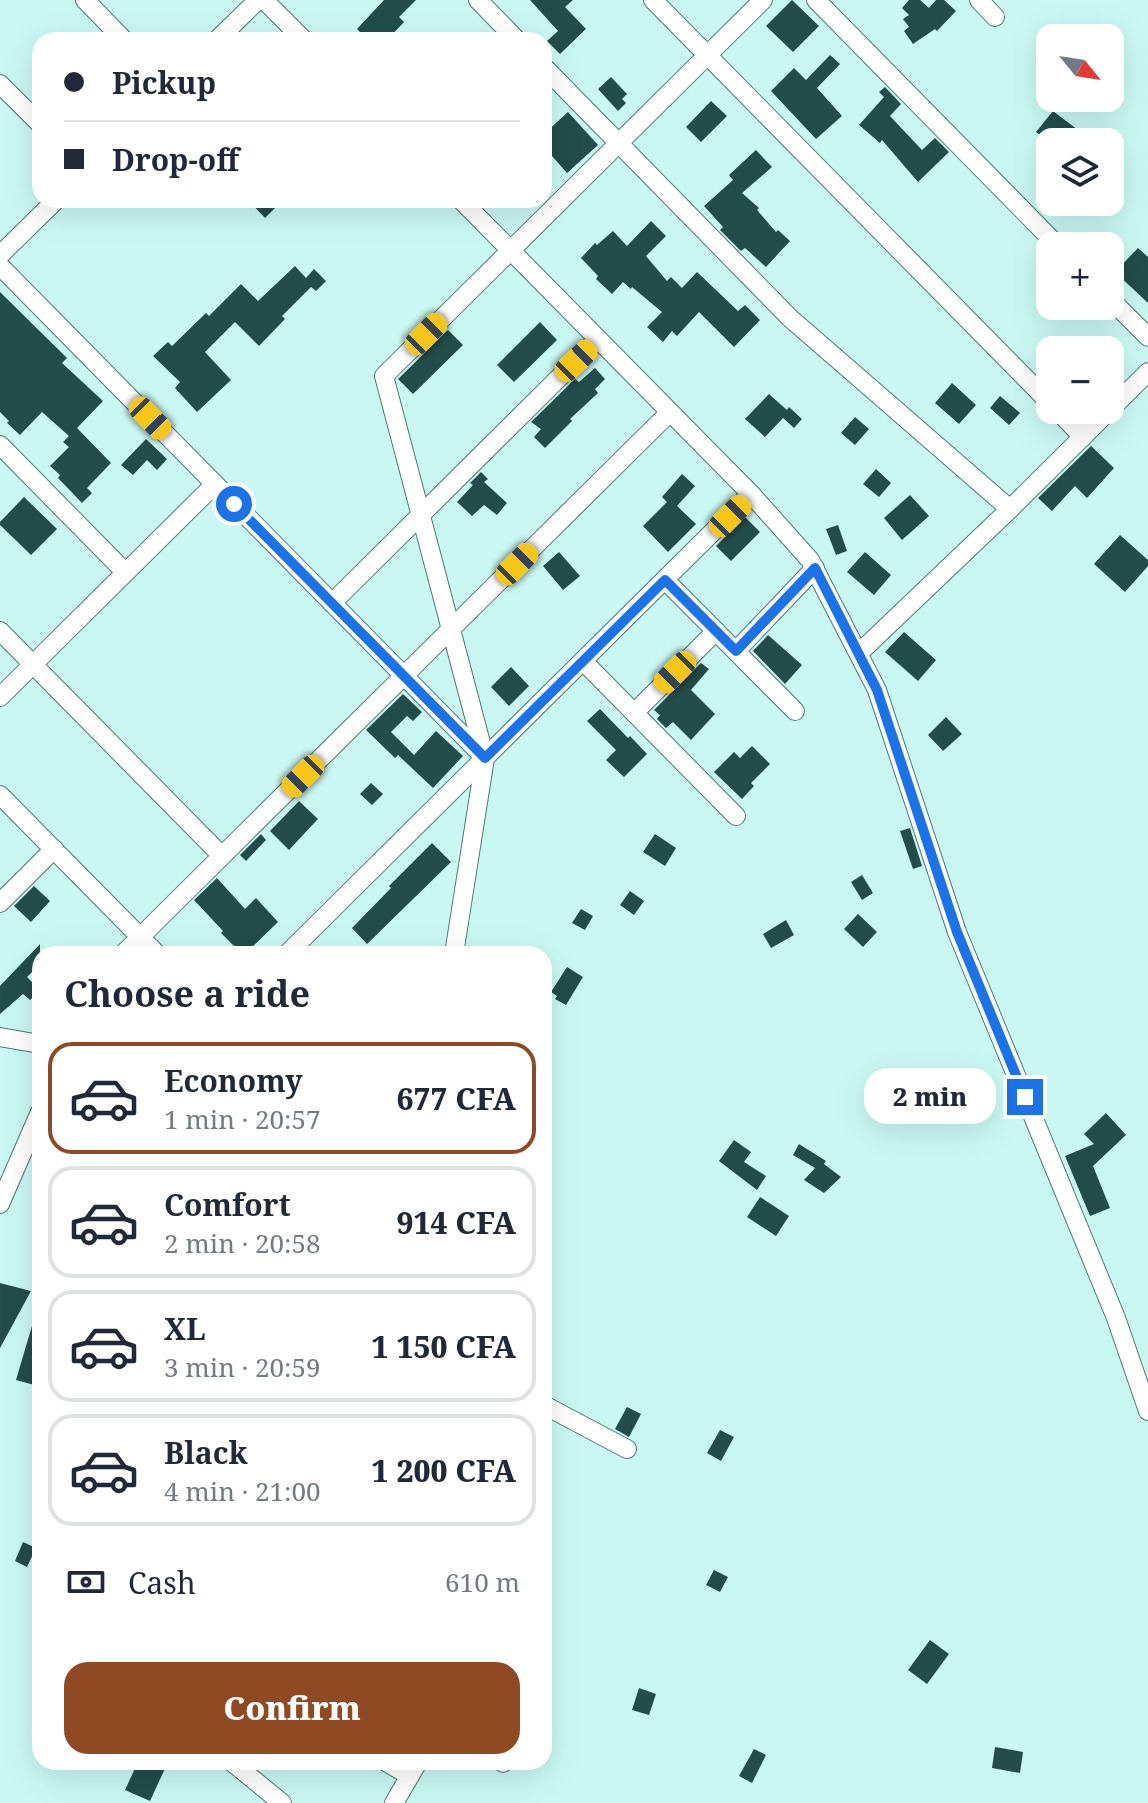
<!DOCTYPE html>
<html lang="en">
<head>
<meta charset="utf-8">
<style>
  :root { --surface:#fff; --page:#f6f6f7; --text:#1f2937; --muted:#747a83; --line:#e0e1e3; --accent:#8f4923 }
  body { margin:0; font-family:"Noto Serif",serif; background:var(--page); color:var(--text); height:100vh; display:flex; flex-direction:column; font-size:30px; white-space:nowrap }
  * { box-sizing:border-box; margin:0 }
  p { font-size:26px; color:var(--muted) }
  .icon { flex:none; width:44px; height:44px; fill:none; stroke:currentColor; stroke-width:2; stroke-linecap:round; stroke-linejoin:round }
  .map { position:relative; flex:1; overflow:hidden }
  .drawer { position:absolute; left:32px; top:946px; width:520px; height:824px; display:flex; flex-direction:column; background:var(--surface); border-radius:24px; box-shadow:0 8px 32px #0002 }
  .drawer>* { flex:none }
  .top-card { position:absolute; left:32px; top:32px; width:520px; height:176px; border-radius:24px; box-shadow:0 8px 32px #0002; display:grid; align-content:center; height:176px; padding:0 32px; background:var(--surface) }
  .needle { width:52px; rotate:120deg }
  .buttons { position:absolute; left:1036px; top:24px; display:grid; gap:16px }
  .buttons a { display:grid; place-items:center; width:88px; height:88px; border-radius:16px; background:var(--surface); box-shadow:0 8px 32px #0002; font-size:40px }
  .end { position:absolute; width:36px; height:36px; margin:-18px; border:10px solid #1a73e8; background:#fff; box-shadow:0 0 0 4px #fff }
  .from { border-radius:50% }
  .bubble { position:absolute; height:56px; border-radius:24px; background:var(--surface); box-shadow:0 8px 32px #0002; font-size:26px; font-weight:800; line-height:56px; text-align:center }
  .car { position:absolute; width:24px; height:48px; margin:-24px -12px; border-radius:10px; box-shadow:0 0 6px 2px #0007; background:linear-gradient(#f5c518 24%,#345 0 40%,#f5c518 0 76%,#345 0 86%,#f5c518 0) }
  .top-card b { display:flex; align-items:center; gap:28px; height:76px; font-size:30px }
  .top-card b+b { border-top:2px solid var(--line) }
  .top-card i { width:20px; height:20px; background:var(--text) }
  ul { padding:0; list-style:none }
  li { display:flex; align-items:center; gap:24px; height:112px; margin:0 16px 12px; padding:0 16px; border:4px solid var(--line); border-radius:24px }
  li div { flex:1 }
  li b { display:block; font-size:30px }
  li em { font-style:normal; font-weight:800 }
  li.active { border-color:var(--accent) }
  li>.icon { width:72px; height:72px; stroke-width:1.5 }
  h2 { padding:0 32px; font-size:36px; line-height:96px }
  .pay { display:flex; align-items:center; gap:20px; height:88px; padding:0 32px; font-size:30px }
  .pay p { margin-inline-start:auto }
  .primary-button { display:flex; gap:16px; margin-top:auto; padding:16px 32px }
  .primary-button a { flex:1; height:92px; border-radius:24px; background:var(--accent); color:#fff; font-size:32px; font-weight:800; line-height:92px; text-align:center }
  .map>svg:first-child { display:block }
  .building { fill:#224d4a }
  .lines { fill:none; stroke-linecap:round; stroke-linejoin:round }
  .minor-casing { stroke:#4d7874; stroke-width:20 }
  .minor { stroke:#fff; stroke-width:18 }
  .route { stroke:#1a73e8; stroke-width:10 }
</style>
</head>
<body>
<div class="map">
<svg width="1148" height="1803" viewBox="0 0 1148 1803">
  <rect width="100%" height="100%" fill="#c9f8f3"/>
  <g class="building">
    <polygon points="384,0 416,0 399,17 404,22 387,40 368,40 357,29"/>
    <polygon points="530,0 573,0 565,7 586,29 560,54 547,41 558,31"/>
    <polygon points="792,0 819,26 793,52 766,26"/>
    <polygon points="909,0 920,0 929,8 936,0 944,0 956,11 937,31 935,29 913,44 904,31 909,27 903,19 909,15 902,8"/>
    <polygon points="830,55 840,64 817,88 842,116 816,139 771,91 794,68 806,80"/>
    <polygon points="611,77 627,94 622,99 626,103 618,111 598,89"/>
    <polygon points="885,87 901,104 890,116 922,150 935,138 949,152 918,182 882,140 880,143 859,125 884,97 879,92"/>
    <polygon points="711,101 727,116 701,142 686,127"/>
    <polygon points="1053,111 1078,130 1069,142 1049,142 1036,132"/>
    <polygon points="568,112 598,145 567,173 544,147 544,134"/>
    <polygon points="756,150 772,167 742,193 759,208 757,210 776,232 778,230 790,241 766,267 745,248 741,251 720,230 723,227 704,206 733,180 729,175"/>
    <polygon points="248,200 283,200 265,218"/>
    <polygon points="651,221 666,236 646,256 667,281 671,277 682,288 697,272 738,311 745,305 760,320 734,347 699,312 677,336 672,331 663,342 647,327 662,312 632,287 631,289 623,282 612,294 596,279 598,276 581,258 595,243 597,245 613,231 627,246"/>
    <polygon points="1138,248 1148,257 1148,303 1115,272"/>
    <polygon points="295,266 306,278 314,269 326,281 316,291 311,287 282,316 285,319 259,346 235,322 205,352 231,380 197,412 175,388 180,382 153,356 168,342 172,346 206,313 209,316 241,284 258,301"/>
    <polygon points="0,292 67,358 62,363 103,401 77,428 111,463 87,488 92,493 82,503 58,478 60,475 50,466 69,447 63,442 69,436 42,412 20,435 7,423 9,421 0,412"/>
    <polygon points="540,322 557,340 514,382 497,365"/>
    <polygon points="448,330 463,345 413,394 398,379"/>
    <polygon points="595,368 605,379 595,389 598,393 570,419 572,421 545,448 534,437 541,429 531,422 575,379 579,382"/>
    <polygon points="952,383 976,405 959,424 935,403"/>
    <polygon points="769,394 787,410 789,407 802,419 794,428 783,418 765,437 745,419"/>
    <polygon points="1000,396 1020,413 1009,425 990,408"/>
    <polygon points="855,417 869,429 855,445 841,433"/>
    <polygon points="146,439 167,459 157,470 147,460 133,475 121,465"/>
    <polygon points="1091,446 1114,468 1087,498 1075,486 1052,511 1038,498"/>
    <polygon points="876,469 891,483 879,497 863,484"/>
    <polygon points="481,472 488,479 484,482 507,503 497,515 484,505 472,516 457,502 473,485 470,483"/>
    <polygon points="682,474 695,486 677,506 696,524 668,552 643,526 667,502 662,497"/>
    <polygon points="910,495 929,516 902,540 884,518"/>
    <polygon points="24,497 57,529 31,555 0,525 0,522"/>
    <polygon points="745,517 760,532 731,561 716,546"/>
    <polygon points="838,525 847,551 836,555 826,529"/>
    <polygon points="1120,535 1148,560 1148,566 1125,592 1094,564"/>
    <polygon points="559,552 580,576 563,590 543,566"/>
    <polygon points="865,552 891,575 874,595 847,572"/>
    <polygon points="904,632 936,660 918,681 885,652"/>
    <polygon points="768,635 802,665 785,684 753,651"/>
    <polygon points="701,663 709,669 691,690 715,714 691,740 673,722 666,728 657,719 660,715 654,710"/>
    <polygon points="511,667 529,686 509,706 491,687"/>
    <polygon points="403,694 422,712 413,721 407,716 391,732 414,755 436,731 463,756 433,788 398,755 395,758 366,730"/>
    <polygon points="600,709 628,738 630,736 647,754 624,777 606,760 616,750 587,721"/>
    <polygon points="946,717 962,734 943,751 928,735"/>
    <polygon points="752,746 770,764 751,783 754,786 742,799 714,772 734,752 740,758"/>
    <polygon points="371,783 383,794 372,805 360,794"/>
    <polygon points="299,801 318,819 289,850 270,831"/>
    <polygon points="910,828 922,866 913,869 900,831"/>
    <polygon points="261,834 266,840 246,861 240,855"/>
    <polygon points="655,834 676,848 665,866 643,852"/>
    <polygon points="432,843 451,862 367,944 352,928 391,888 389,886"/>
    <polygon points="862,875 873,893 862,900 851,882"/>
    <polygon points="217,878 245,909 256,898 278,922 245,954 242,954 221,933 223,931 194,900"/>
    <polygon points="34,886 50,901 31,922 14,906"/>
    <polygon points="630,891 644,901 634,915 620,905"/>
    <polygon points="581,909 593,916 585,930 572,923"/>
    <polygon points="858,914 877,932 863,947 844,929"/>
    <polygon points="786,920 794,935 771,948 763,934"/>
    <polygon points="40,944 40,964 27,977 40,990 30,1000 23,994 0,1014 0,986"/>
    <polygon points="567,967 583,977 566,1005 555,999 557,996 551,992"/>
    <polygon points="1106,1113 1126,1135 1093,1166 1110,1208 1090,1216 1065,1156 1094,1144 1084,1134"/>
    <polygon points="734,1140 751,1152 744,1162 766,1176 757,1190 719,1161"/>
    <polygon points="799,1144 826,1161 824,1164 841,1177 824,1193 804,1180 815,1168 793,1155"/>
    <polygon points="760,1197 789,1216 776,1236 747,1217"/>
    <polygon points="0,1283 31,1291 0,1348"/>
    <polygon points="37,1309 40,1309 40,1380 38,1386 16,1380"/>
    <polygon points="627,1407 641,1414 629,1437 615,1429"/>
    <polygon points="720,1430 734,1437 721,1461 707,1453"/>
    <polygon points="23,1542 36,1548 27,1567 15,1561"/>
    <polygon points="714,1570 728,1577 720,1592 706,1585"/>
    <polygon points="930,1640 949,1654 927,1684 908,1670"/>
    <polygon points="639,1688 656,1694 649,1715 632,1710"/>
    <polygon points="995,1747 1023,1752 1020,1773 992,1768"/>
    <polygon points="754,1749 766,1755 752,1783 739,1776"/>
    <polygon points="138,1762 168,1762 150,1801 125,1790"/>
  </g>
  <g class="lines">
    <g class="minor-casing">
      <g id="minor">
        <polyline points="85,0 124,40"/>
        <polyline points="264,0 304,40"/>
        <polyline points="478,0 517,40"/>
        <polyline points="653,0 1050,403"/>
        <polyline points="816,0 1058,246"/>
        <polyline points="979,0 995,17"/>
        <polyline points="217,40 258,0"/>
        <polyline points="544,67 790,318 1010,509"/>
        <polyline points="0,84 40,124"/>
        <polyline points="461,200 751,494 810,560 877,690 957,932 1116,1318 1148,1411"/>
        <polyline points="0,255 56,200"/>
        <polyline points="0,266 483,756"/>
        <polyline points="1110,299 1148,337"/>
        <polyline points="1057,410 1083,437"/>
        <polyline points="0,445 125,572"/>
        <polyline points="665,580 795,711"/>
        <polyline points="332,603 598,339"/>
        <polyline points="0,631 222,856"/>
        <polyline points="736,651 815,568"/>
        <polyline points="859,653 1010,509 1148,372"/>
        <polyline points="583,661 736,816"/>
        <polyline points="0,697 215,484"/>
        <polyline points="634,713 716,631"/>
        <polyline points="0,795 157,954"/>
        <polyline points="0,903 54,849"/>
        <polyline points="123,954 670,412"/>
        <polyline points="287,954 751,494"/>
        <polyline points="454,954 485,758 384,376 763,0"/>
        <polyline points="0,1037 40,1044"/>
        <polyline points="0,1204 40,1112"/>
        <polyline points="544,1405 627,1449"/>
        <polyline points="232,1762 282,1803"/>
        <polyline points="386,1762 410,1776"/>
        <polyline points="503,1762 503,1763"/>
        <polyline points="394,1803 418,1762"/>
      </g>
    </g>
    <use href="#minor" class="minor"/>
  </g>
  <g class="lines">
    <polyline class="route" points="234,504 485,758 665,580 736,651 815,568 877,690 957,932 1025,1097"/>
  </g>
</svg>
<div class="buttons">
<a><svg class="needle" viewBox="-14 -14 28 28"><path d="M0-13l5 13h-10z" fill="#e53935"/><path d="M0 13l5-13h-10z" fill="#747a83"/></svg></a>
<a><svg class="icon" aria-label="layers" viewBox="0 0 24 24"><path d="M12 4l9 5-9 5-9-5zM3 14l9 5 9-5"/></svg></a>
<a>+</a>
<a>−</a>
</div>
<i class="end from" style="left:234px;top:504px"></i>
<i class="end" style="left:1025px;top:1097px"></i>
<div class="bubble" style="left:864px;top:1068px;width:132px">2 min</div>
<i class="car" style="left:426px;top:334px;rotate:45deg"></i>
<i class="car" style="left:576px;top:361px;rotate:46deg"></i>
<i class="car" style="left:150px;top:418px;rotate:136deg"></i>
<i class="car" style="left:730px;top:516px;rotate:45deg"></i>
<i class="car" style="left:517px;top:564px;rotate:45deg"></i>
<i class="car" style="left:675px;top:672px;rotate:225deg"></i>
<i class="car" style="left:303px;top:776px;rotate:225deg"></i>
<div class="top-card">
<b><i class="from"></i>Pickup</b>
<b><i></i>Drop-off</b>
</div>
<section class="drawer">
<h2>Choose a ride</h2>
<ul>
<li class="active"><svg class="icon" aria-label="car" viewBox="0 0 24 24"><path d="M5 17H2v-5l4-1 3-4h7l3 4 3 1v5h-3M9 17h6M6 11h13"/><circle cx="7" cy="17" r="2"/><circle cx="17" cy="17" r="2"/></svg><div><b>Economy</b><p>1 min · 20:57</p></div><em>677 CFA</em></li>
<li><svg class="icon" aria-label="car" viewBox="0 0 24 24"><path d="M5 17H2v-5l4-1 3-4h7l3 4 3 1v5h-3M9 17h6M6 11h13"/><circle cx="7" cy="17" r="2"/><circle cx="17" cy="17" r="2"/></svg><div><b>Comfort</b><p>2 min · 20:58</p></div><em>914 CFA</em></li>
<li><svg class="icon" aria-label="car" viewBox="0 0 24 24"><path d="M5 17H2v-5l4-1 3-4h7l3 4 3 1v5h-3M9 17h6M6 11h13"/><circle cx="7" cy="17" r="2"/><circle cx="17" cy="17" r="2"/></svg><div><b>XL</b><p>3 min · 20:59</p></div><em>1 150 CFA</em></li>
<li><svg class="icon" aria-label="car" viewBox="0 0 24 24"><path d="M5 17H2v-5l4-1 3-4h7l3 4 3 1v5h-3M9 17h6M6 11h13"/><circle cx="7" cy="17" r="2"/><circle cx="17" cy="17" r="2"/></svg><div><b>Black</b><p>4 min · 21:00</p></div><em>1 200 CFA</em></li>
</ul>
<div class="pay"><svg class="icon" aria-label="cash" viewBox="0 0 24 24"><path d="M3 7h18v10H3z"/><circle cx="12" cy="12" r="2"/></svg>Cash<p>610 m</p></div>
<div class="primary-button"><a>Confirm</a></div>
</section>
</div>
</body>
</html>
